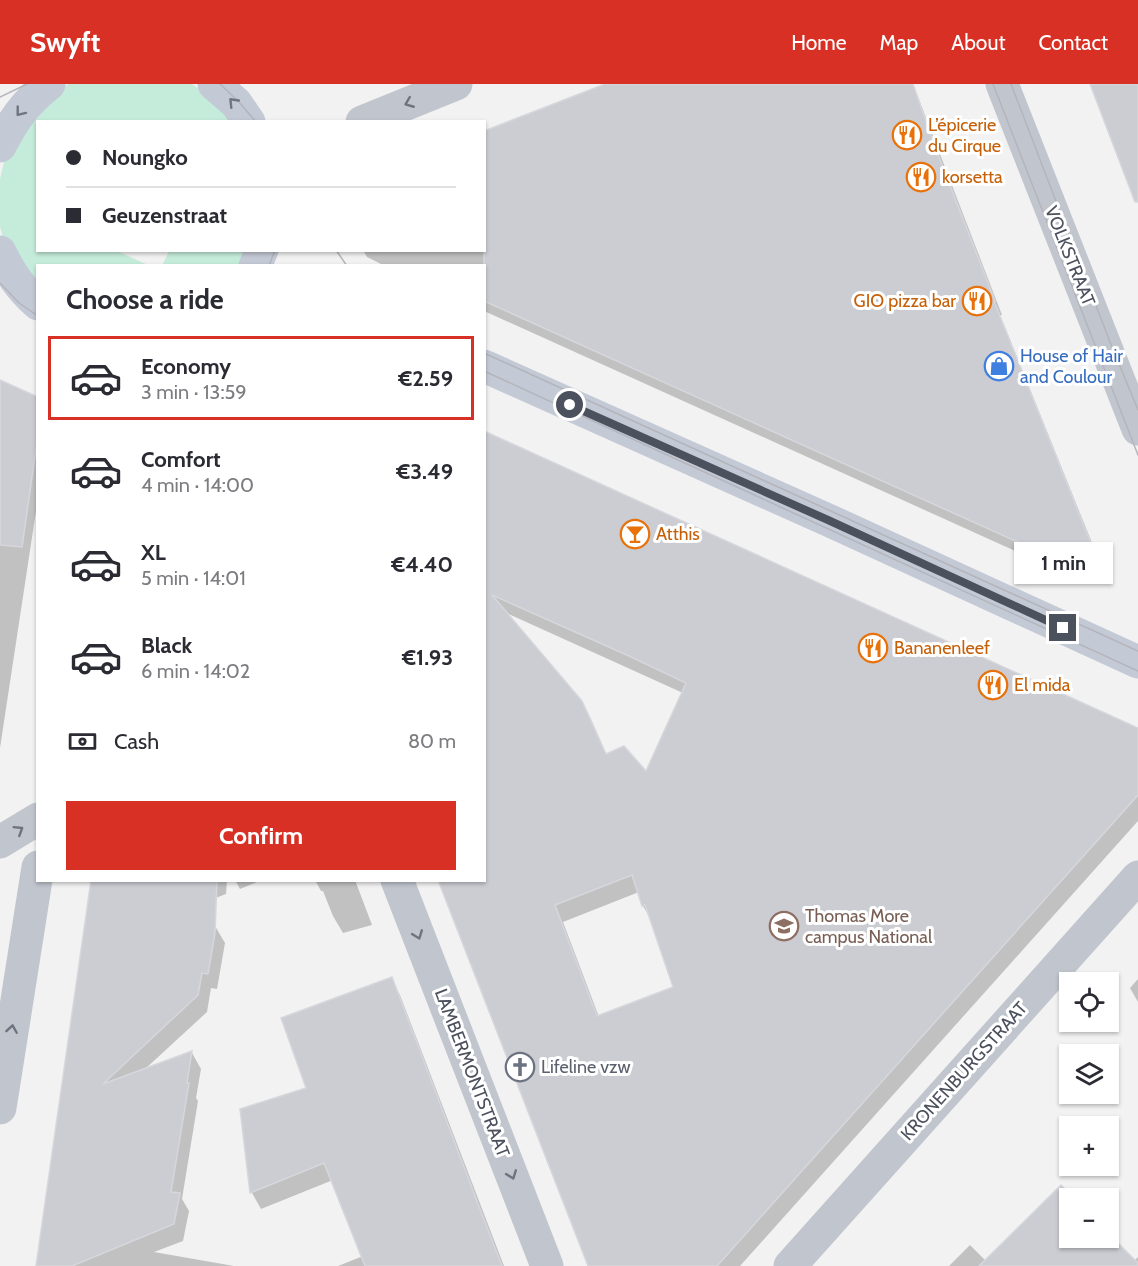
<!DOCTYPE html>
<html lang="en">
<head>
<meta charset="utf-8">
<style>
  :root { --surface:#fff; --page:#f2f2f3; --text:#2b2b33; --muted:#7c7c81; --line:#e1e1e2; --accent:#d93025 }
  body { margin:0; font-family:Cabin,sans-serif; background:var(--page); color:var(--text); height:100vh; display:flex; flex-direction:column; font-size:22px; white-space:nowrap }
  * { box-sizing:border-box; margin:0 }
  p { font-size:20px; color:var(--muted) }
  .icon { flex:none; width:33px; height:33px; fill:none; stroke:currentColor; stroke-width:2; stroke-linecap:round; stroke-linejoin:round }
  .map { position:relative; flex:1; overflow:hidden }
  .sheet { position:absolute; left:36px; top:180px; width:450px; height:618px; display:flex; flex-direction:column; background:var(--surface); border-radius:0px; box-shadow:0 2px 4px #0004 }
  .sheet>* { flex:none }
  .hud { position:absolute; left:36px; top:36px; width:450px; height:132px; border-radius:0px; box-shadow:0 2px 4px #0004; display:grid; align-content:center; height:132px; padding:0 30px; background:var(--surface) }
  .tools { position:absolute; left:1059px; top:888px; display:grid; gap:12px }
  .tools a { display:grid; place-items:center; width:60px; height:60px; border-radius:0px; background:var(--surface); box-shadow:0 2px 4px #0004; font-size:30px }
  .end { position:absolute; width:27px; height:27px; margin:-14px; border:8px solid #4b515d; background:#fff; box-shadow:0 0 0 3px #fff }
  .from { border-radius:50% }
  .bubble { position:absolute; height:42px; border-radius:0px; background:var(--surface); box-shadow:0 2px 4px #0004; font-size:20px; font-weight:700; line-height:42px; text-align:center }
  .hud b { display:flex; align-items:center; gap:21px; height:57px; font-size:22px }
  .hud b+b { border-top:2px solid var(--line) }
  .hud i { width:15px; height:15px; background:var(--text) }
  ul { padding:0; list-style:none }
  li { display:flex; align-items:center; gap:18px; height:84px; margin:0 12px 9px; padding:0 18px; border:3px solid transparent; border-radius:0px }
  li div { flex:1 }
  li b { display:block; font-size:22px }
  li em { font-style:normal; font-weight:700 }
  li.current { border-color:var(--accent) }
  li>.icon { width:54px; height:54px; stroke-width:1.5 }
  h2 { padding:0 30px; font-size:27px; line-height:72px }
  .pay { display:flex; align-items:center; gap:15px; height:66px; padding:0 30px; font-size:22px }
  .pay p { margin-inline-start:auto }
  .primary-button { display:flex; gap:12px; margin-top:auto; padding:12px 30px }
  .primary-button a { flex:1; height:69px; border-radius:0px; background:var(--accent); color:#fff; font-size:24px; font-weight:700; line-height:69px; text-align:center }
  header { display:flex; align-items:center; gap:36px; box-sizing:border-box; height:84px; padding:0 30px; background:var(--accent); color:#fff }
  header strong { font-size:28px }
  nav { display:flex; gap:33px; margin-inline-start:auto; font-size:21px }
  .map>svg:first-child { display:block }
  .green { fill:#c5ecdb }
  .shadow { fill:#0003; fill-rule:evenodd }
  .building { fill:#cccdd3; stroke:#d6d7dc; stroke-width:1.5; fill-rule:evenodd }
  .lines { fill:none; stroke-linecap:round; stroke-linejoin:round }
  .street { stroke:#c1c6ce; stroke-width:33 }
  .secondary { stroke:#c4c9d6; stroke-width:33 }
  .tram { stroke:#b4b5bb; stroke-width:1.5 }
  .oneway { stroke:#6f7581 }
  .oneway2 { stroke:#6e747f }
  .route { stroke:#4b515d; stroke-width:8 }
  .labels { text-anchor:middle; stroke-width:6; stroke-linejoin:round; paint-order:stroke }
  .food-label { font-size:18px; fill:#c56008; stroke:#fff; text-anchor:start }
  .street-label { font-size:18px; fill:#4b515d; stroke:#fff }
  .shop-label { font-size:18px; fill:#366cbe; stroke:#fff; text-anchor:start }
  .education-label { font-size:18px; fill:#785e54; stroke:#fff; text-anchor:start }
  .worship-label { font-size:18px; fill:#5b616d; stroke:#fff; text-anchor:start }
</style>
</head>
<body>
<header>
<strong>Swyft</strong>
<nav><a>Home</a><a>Map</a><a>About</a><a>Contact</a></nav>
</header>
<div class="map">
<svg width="1138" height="1182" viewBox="0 0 1138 1182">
  <rect width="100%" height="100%" fill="#f3f2f2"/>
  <g class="green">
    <polygon points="68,0 192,0 218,18 236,37 38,38 38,166 117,167 148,181 38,182 38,213 7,168 0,143 0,95 5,73 41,20"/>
    <polygon points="169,167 253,167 246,181 162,182"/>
  </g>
  <g class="shadow">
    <polygon points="609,0 913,0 1002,231 1000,231 1101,481 1084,498 484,227 484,182 385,182 367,173 363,166 484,166"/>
    <polygon points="0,298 38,315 38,414 0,664"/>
    <path d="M 484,349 L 1138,646 L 1138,737 L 740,1182 L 590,1182 L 484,796 ZM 504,528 L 683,609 L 647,689 L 607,672 L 591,635 L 581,618 ZM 639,808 L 643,822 L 652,837 L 675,904 L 599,933 L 563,838 Z"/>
    <polygon points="94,796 227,796 226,810 162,834 215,842 225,859 217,905 211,904 207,928 144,986 192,969 201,985 196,1014 198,1017 182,1115 189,1127 183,1157 154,1168 234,1182 36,1182"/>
    <polygon points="235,796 262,796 240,805"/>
    <polygon points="315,796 355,796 372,841 343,849 333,832 323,807 321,807"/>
    <polygon points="391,895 400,911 504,1182 338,1182 363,1172 333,1096 261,1125 252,1109 242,1026 308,1005"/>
    <polygon points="1138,895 1138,918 1130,904"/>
    <polygon points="1061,1103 1072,1114 1070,1114 1070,1154 1108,1154 1134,1177 1138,1173 1138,1182 949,1182 970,1161 986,1177"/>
  </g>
  <g class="building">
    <polygon points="605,0 913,0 934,60 995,217 994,217 1094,467 1075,484 484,217 484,47"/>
    <polygon points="1090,0 1138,0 1138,118 1135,118"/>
    <polygon points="0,296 38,313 38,351 22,463 0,461"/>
    <path d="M 484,347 L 1138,644 L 1138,711 L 717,1182 L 588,1182 L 438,796 L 484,796 ZM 492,511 L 629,572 L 686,599 L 646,687 L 624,662 L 606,670 L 582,617 ZM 632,791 L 642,822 L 645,821 L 673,903 L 597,932 L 555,821 Z"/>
    <polygon points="91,796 217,796 215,849 208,890 202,889 198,911 103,1000 192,967 187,999 189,999 171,1108 180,1109 174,1140 72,1182 36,1182"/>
    <polygon points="392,893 480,1125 502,1182 365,1182 324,1079 250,1109 240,1025 306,1004 281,934"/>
    <polygon points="1061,1101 1075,1114 1070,1114 1070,1154 1108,1154 1108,1149 1138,1179 1138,1182 979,1182"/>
  </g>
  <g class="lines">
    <g class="street">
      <polyline points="1002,0 1138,345"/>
      <polyline points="362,38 456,0"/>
      <polyline points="0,758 38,735"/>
      <polyline points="397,796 547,1182"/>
      <polyline points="0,1024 38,783"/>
      <polyline points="790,1182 1138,793"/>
    </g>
    <g class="secondary">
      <polyline points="214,0 236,19 249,38"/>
      <path d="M 0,62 C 14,35 25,19 49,0"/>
      <path d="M 0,168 C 10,189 20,204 38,220"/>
      <polyline points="255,182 262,166"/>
      <polyline points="484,282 828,436 1138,578"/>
    </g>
    <g class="tram">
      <polyline points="220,0 239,18 256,38"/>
      <polyline points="993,0 1138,371"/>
      <polyline points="1011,0 1110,258 1138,326"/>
      <polyline points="0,13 27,0"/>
      <polyline points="336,166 347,182"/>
      <polyline points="269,182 275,166"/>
      <polyline points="0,199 19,219 38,232"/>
      <polyline points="484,269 1138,567"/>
      <polyline points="484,287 1138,587"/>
    </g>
  </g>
  <defs><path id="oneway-chevron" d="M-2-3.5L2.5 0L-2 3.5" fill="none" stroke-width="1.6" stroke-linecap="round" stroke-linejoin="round" transform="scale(1.5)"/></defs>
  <g class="oneway">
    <use href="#oneway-chevron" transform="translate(233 18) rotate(-134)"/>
    <use href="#oneway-chevron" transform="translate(20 28) rotate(128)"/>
  </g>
  <g class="oneway2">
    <use href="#oneway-chevron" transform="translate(409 19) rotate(158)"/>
    <use href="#oneway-chevron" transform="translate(19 746) rotate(-32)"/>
    <use href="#oneway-chevron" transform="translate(418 851) rotate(69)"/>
    <use href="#oneway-chevron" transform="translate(12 945) rotate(-81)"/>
    <use href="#oneway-chevron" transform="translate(512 1091) rotate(69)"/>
  </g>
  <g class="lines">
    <polyline class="route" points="570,321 828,436 1063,544"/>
  </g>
  <defs>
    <g id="restaurant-ring" transform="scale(1.5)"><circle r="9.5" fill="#fff" stroke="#e8710a" stroke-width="1.5"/><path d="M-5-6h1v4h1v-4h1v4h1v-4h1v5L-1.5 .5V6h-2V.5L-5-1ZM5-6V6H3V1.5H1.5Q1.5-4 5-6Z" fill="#e8710a"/></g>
    <g id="shop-ring" transform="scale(1.5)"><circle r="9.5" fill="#fff" stroke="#3f7fe0" stroke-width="1.5"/><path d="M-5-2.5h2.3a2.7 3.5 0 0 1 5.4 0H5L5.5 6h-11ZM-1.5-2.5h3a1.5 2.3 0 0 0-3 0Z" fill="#3f7fe0"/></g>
    <g id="bar-ring" transform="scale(1.5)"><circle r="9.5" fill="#fff" stroke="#e8710a" stroke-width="1.5"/><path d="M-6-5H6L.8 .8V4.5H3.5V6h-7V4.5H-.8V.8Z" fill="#e8710a"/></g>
    <g id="university-ring" transform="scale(1.5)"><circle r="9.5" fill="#fff" stroke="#8d6e63" stroke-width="1.5"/><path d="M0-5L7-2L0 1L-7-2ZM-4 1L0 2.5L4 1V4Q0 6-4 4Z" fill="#8d6e63"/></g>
    <g id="church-ring" transform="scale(1.5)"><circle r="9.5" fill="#fff" stroke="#6b7280" stroke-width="1.5"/><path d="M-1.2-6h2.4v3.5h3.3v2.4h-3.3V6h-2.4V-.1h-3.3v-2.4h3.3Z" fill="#6b7280"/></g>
  </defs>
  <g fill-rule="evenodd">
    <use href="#restaurant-ring" x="907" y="51"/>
    <use href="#restaurant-ring" x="921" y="93"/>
    <use href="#restaurant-ring" x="977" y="217"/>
    <use href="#shop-ring" x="999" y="282"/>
    <use href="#bar-ring" x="635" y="450"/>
    <use href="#restaurant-ring" x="873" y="564"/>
    <use href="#restaurant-ring" x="993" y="601"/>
    <use href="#university-ring" x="784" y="842"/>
    <use href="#church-ring" x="520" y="983"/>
  </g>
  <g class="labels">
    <g class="food-label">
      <text x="928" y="47">L’épicerie<tspan x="928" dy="21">du Cirque</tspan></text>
      <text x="942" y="99">korsetta</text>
      <text x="956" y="223" text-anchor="end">GIO pizza bar</text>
      <text x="656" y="456">Atthis</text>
      <text x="894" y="570">Bananenleef</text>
      <text x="1014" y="607">El mida</text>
    </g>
    <g class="street-label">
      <text transform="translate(1070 172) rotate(68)" y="6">VOLKSTRAAT</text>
      <text transform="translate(964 987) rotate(-48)" y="6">KRONENBURGSTRAAT</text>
      <text transform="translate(472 989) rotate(69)" y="6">LAMBERMONTSTRAAT</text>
    </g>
    <g class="shop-label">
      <text x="1020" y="278">House of Hair<tspan x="1020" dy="21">and Coulour</tspan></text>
    </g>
    <g class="education-label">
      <text x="805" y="838">Thomas More<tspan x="805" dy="21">campus National</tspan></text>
    </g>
    <g class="worship-label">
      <text x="541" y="989">Lifeline vzw</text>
    </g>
  </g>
</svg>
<div class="tools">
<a><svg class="icon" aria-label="locate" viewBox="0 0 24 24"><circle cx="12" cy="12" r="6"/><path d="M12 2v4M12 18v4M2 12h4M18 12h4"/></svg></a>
<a><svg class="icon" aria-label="layers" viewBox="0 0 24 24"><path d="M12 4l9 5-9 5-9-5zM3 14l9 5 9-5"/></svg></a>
<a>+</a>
<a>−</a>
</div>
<i class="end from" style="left:570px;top:321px"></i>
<i class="end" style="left:1063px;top:544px"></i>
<div class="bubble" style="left:1014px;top:458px;width:99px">1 min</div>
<div class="hud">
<b><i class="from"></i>Noungko</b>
<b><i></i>Geuzenstraat</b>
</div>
<section class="sheet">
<h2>Choose a ride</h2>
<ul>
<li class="current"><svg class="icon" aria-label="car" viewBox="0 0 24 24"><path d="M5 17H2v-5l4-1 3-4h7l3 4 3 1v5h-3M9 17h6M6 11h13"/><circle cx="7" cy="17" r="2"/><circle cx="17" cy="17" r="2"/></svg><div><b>Economy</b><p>3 min · 13:59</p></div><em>€2.59</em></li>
<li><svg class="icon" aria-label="car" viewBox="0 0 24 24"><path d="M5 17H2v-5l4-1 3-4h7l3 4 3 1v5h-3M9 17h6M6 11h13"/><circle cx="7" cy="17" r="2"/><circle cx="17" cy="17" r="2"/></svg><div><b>Comfort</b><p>4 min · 14:00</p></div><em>€3.49</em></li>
<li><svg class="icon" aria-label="car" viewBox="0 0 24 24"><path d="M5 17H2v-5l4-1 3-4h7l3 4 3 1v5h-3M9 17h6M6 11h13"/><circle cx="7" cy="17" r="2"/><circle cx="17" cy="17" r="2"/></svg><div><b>XL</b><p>5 min · 14:01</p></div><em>€4.40</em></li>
<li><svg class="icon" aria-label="car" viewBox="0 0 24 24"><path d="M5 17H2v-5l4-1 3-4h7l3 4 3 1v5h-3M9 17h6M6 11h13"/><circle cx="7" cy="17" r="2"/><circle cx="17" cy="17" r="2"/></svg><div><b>Black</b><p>6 min · 14:02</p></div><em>€1.93</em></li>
</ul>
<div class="pay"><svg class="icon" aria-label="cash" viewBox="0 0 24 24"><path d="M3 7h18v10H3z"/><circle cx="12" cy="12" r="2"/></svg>Cash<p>80 m</p></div>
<div class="primary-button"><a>Confirm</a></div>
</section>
</div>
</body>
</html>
